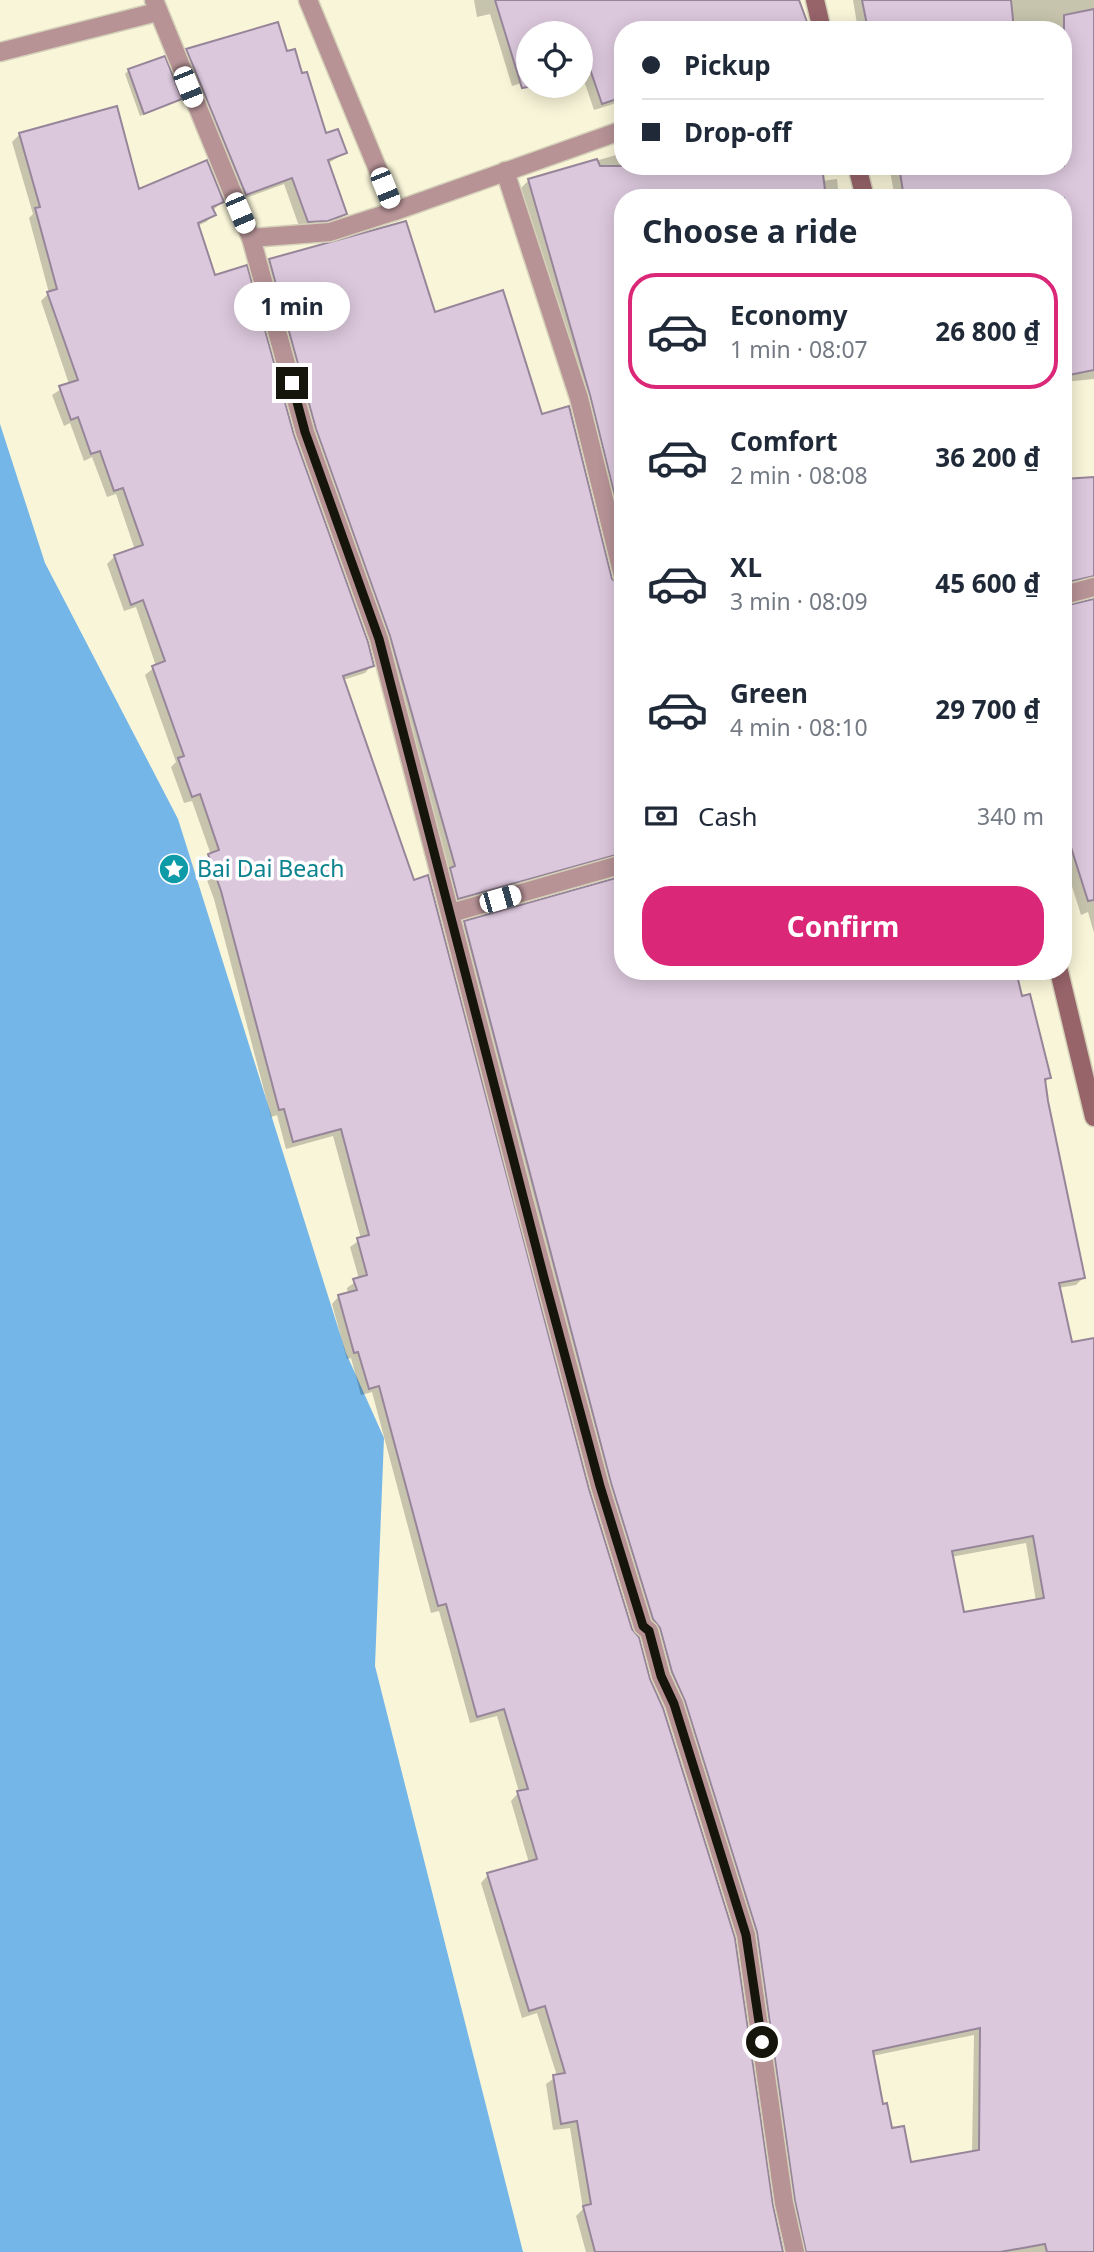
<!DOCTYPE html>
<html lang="en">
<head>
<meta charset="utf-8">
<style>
  :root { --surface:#fff; --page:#f2f2f3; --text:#1f2937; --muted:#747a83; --line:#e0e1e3; --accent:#db2777 }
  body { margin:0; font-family:"Noto Sans",sans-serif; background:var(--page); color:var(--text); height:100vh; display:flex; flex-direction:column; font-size:26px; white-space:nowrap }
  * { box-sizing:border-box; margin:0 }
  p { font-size:23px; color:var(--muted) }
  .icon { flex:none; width:38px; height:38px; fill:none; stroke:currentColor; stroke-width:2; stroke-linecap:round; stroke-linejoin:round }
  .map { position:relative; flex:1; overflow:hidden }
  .details { position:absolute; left:614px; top:189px; width:458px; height:791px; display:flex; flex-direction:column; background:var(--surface); border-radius:28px; box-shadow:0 4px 18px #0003 }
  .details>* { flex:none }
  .top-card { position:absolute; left:614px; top:21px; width:458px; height:154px; border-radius:28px; box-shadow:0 4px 18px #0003; display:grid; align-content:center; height:154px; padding:0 28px; background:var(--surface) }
  .tools { position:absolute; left:516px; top:21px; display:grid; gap:14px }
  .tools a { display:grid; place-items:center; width:77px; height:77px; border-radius:50%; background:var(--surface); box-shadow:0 4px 18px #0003; font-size:35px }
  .end { position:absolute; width:32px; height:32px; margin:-16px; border:9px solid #16150b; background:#fff; box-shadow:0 0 0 4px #fff }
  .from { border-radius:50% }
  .bubble { position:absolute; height:49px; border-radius:24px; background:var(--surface); box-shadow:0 4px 18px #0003; font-size:23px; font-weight:700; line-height:49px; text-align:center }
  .car { position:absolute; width:21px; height:42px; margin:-21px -10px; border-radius:9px; box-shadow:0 0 5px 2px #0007; background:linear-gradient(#fff 24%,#345 0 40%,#fff 0 76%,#345 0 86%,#fff 0) }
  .top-card b { display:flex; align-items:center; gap:24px; height:66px; font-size:26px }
  .top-card b+b { border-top:2px solid var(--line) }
  .top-card i { width:18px; height:18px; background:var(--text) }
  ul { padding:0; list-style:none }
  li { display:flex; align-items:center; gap:21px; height:116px; margin:0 14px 10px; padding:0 14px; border:4px solid transparent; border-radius:28px }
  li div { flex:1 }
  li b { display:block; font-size:26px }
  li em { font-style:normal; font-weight:700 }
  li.active { border-color:var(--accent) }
  li>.icon { width:63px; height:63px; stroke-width:1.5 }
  h2 { padding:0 28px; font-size:32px; line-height:84px }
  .pay { display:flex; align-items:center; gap:18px; height:77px; padding:0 28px; font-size:26px }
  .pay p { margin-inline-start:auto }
  .primary-button { display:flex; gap:14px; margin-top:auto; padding:14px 28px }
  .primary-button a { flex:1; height:80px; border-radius:28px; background:var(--accent); color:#fff; font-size:28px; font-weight:700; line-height:80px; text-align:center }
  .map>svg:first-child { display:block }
  .water { fill:#74b6e7 }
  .shadow { fill:#0003; fill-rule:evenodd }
  .building { fill:#dcc8dd; stroke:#978599; stroke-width:2; fill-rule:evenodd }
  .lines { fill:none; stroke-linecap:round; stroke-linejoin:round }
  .lane-casing { stroke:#d5d1b8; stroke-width:21 }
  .street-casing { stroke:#d5d1b8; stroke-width:21 }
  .secondary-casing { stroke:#d5d1b8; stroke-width:21 }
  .lane { stroke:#b79396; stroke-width:18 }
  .street { stroke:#b79396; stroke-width:18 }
  .secondary { stroke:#97646a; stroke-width:18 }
  .route { stroke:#16150b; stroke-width:9 }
  .labels { text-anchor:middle; stroke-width:7; stroke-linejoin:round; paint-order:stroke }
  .culture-label { font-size:23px; fill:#0d838f; stroke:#fff; text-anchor:start }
</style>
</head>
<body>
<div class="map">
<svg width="1094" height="2252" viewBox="0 0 1094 2252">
  <rect width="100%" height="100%" fill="#f9f5d9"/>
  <polygon class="water" points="0,424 45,563 178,819 346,1353 384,1438 375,1666 523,2252 0,2252"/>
  <g class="shadow">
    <polygon points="474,0 797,0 623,30 623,117 620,102 594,110 581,72 581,33 528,33 528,81 512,86 490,14 477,17"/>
    <polygon points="853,0 1094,0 1094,104 1064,110 1064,30 858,30"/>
    <polygon points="187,50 286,54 301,76 325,135 345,153 327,164 345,214 338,221 300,229 284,184 238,201 180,58"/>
    <polygon points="129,70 180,99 140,116 125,74"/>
    <polygon points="20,134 138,191 222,202 212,211 214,215 206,222 197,226 214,278 292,436 372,665 365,673 343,680 782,2252 586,2252 576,2216 583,2209 570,2128 553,2130 546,2084 557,2076 537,2013 522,2018 481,1883 488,1875 529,1863 511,1801 519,1792 497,1716 470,1723 439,1611 431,1613 372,1392 361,1395 351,1358 347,1359 332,1304 339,1296 348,1294 347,1288 359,1279 350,1247 361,1239 333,1136 286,1149 277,1115 271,1117 214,899 201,864 211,855 192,801 184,803 171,767 176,762 145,675 156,666 136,607 124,611 107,564 115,556 135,550 116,494 107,497 92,457 84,461 70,423 64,426 52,395 69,384 41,301 49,293 29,218 33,214 12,142"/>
    <polygon points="1094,148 1094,379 1064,382 1064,198 895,198 889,166 996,166 997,173 1064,166 1064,161"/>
    <polygon points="623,153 623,166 822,181 837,179 839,198 623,198 623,565 583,403 521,188 529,180"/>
    <polygon points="269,260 434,314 540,416 610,580 623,588 623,863 451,906 309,437 262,268"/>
    <polygon points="1094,608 1094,933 1088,912 1081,915 1064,861 1064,615"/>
    <path d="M 623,878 L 623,971 L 1021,998 L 1050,1077 L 1044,1083 L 1083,1278 L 1076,1285 L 1058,1288 L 1071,1344 L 1094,1340 L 1094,2252 L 798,2252 L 750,1940 L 646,1627 L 457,930 L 465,923 ZM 1026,1543 L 1036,1601 L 963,1614 L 951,1557 ZM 974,2035 L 972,2153 L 909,2165 L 882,2106 L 872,2056 Z"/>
  </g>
  <g class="building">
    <polygon points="495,0 799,0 810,30 623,30 623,97 602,104 581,43 581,33 528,33 528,87 522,88"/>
    <polygon points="862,0 1011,0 1014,30 868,30"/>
    <polygon points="1094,9 1094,370 1064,376 1064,198 904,198 899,166 998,166 998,171 1023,166 1064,166 1064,138 1071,137 1064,102 1064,15"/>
    <polygon points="278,22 287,51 295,49 302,73 307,72 326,133 338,129 347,153 328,160 347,214 328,221 308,222 292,178 246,195 186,49"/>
    <polygon points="165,56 182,99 144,114 128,69"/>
    <polygon points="117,106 139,189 207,160 224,202 212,207 216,215 198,223 215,275 247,265 294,435 368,642 374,666 343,676 414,880 428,875 589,1489 632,1629 639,1637 650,1679 663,1708 735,1938 773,2205 783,2252 595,2252 583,2206 591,2204 577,2121 561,2124 553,2075 565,2073 545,2006 529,2011 487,1873 537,1859 517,1791 528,1789 504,1709 477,1717 446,1604 438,1606 379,1386 369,1389 358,1352 354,1353 338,1295 357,1290 353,1279 367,1275 357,1238 369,1235 341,1129 293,1142 284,1109 279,1110 221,891 208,854 219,850 200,794 192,797 178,758 184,756 152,666 165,661 143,600 131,605 114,555 143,545 123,488 114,491 100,451 91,454 78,417 71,420 59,386 78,380 47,292 57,289 35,208 40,207 19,133"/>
    <polygon points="597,159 600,166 822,166 826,198 623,198 623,529 590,395 528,179"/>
    <polygon points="406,221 435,312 503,290 542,414 569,406 612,579 623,587 623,853 458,899 450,868 455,866 390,636 316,429 269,259"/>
    <polygon points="1094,477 1094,576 1064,583 1064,479"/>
    <polygon points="1094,599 1094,900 1088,901 1064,825 1064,606"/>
    <path d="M 623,876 L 623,971 L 1016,971 L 1022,996 L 1030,994 L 1051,1078 L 1045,1079 L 1048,1101 L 1085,1278 L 1059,1283 L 1072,1342 L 1094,1338 L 1094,2252 L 1047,2252 L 1045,2244 L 1000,2252 L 806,2252 L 795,2201 L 757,1932 L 685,1701 L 672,1672 L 660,1628 L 653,1619 L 611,1483 L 464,921 ZM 1033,1536 L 1044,1598 L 964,1612 L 952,1551 ZM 980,2028 L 979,2150 L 911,2162 L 904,2126 L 892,2128 L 887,2103 L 883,2104 L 873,2051 Z"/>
  </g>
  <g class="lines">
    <g class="lane-casing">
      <polyline id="lane" points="451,913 623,864"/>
    </g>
    <g class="street-casing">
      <g id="street">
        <polyline points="154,0 251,238 305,432 379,639 524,1200 600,1486 643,1626 649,1631 661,1676 674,1704 746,1935 784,2203 795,2252"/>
        <polyline points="0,52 157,12"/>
        <polyline points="505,171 579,398 623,576"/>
        <polyline points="395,211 623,130"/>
        <polyline points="251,238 330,232 395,211 308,0"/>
        <polyline points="1064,595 1094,587"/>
      </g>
    </g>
    <g class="secondary-casing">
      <g id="secondary">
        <polyline points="815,0 822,30"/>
        <polyline points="857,166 865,198"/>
        <polyline points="1059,971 1094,1117"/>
      </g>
    </g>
    <use href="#lane" class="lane"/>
    <use href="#street" class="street"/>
    <use href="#secondary" class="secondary"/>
  </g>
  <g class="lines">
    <polyline class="route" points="292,383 305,432 379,639 544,1278 600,1486 643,1626 649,1631 661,1676 674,1704 746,1935 762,2042"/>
  </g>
  <defs>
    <g id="sight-disc" transform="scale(1.575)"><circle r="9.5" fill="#0f9aa8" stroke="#fff"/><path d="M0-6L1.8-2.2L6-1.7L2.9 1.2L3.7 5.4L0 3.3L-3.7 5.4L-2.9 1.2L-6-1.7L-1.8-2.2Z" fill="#fff"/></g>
  </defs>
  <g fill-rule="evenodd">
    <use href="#sight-disc" x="174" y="869"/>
  </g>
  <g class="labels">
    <g class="culture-label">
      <text x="197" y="877">Bai Dai Beach</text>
    </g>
  </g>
</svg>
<div class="tools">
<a><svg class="icon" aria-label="locate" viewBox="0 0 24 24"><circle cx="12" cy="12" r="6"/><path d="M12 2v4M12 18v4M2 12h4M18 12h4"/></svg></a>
</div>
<i class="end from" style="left:762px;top:2042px"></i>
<i class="end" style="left:292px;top:383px"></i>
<div class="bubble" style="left:234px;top:282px;width:116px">1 min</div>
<i class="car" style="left:188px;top:87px;rotate:158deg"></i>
<i class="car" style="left:385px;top:188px;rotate:158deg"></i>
<i class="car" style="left:240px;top:213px;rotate:157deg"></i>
<i class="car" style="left:500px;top:899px;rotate:74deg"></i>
<div class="top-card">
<b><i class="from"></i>Pickup</b>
<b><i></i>Drop-off</b>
</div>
<section class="details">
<h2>Choose a ride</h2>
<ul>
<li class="active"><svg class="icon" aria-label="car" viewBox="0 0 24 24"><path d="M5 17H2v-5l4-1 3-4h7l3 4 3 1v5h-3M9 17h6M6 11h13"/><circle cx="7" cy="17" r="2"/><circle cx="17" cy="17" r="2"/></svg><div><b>Economy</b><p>1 min · 08:07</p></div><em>26 800 ₫</em></li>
<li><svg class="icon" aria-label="car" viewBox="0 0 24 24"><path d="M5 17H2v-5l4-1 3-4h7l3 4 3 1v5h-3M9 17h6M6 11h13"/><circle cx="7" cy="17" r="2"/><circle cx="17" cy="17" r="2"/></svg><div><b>Comfort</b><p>2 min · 08:08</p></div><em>36 200 ₫</em></li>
<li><svg class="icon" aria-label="car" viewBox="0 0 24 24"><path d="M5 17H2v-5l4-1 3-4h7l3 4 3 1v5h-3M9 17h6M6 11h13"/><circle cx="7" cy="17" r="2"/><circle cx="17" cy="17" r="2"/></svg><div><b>XL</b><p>3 min · 08:09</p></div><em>45 600 ₫</em></li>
<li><svg class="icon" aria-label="car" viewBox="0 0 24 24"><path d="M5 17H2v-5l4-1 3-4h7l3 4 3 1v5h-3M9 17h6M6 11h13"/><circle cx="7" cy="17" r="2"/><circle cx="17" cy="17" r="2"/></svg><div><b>Green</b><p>4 min · 08:10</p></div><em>29 700 ₫</em></li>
</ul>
<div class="pay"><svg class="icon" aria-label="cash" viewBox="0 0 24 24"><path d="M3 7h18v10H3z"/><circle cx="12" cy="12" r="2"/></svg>Cash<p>340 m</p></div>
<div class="primary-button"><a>Confirm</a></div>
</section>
</div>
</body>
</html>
